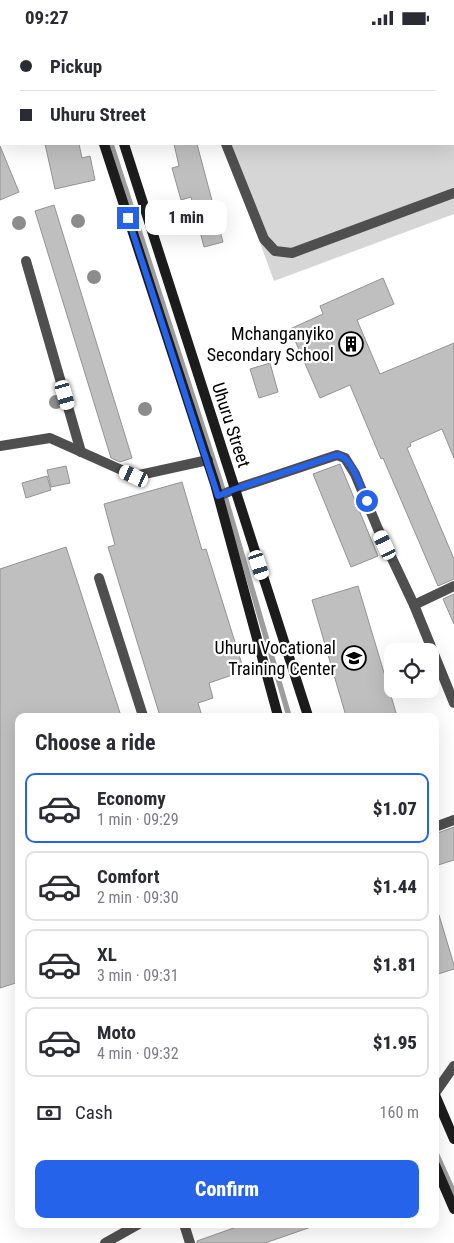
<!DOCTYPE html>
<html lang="en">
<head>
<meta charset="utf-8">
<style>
  :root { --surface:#fff; --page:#f2f2f3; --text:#2b2b33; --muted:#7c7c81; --line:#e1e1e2; --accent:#2563eb }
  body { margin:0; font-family:"Roboto Condensed",sans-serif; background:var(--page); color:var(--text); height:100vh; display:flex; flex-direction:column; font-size:19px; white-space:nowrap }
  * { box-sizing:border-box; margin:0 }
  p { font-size:16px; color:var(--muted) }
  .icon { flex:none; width:28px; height:28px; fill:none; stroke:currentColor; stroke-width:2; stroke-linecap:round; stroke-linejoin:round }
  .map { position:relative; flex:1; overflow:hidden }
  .side { position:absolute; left:15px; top:678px; width:424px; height:515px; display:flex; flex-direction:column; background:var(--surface); border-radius:10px; box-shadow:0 5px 20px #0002 }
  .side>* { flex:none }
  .top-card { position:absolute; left:0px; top:0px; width:455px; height:110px; box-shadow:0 5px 20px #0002; display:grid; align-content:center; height:110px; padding:0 20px; background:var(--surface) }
  .fabs { position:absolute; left:384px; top:608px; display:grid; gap:10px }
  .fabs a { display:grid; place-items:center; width:55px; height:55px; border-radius:10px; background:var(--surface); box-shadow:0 5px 20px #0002; font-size:25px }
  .end { position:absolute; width:22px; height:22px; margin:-11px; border:6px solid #2563eb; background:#fff; box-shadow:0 0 0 2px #fff }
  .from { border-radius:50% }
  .bubble { position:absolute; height:35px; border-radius:10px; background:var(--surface); box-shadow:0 5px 20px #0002; font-size:16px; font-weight:800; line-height:35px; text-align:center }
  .car { position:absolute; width:15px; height:30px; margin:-15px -8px; border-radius:6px; box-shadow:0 0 4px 1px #0007; background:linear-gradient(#fff 24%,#345 0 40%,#fff 0 76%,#345 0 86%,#fff 0) }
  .top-card b { display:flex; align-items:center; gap:18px; height:48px; font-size:19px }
  .top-card b+b { border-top:1px solid var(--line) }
  .top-card i { width:12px; height:12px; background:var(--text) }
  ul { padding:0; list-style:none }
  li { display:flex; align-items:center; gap:15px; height:70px; margin:0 10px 8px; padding:0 10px; border:2px solid var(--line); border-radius:10px }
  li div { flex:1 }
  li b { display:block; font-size:19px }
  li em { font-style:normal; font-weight:800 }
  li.on { border-color:var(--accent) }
  li>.icon { width:45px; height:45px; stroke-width:1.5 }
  h2 { padding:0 20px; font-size:22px; line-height:60px }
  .pay { display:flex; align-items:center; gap:12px; height:55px; padding:0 20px; font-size:19px }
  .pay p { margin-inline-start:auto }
  .cta { display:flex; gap:10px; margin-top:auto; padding:10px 20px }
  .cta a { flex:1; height:58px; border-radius:10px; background:var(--accent); color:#fff; font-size:20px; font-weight:800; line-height:58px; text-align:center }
  .status { display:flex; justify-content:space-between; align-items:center; height:35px; padding:0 25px; background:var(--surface); direction:ltr }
  .status svg { height:14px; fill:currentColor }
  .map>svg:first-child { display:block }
  .green { fill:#d6d6d6 }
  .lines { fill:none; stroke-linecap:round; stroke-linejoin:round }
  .stream { stroke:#9d9d9d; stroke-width:5.5 }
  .building { fill:#bfbfbf; stroke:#939393 }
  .lane { stroke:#4f4f4f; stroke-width:10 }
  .street { stroke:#4f4f4f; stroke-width:10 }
  .secondary { stroke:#1c1c1c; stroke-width:10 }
  .tree { fill:#8c8c8c }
  .route { stroke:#2563eb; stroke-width:6 }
  .labels { text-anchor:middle; stroke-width:4.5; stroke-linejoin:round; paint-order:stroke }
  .poi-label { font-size:18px; fill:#000; stroke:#fff; text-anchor:end }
  .street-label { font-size:18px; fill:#000; stroke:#fff }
</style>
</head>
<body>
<div class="status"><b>09:27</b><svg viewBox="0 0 49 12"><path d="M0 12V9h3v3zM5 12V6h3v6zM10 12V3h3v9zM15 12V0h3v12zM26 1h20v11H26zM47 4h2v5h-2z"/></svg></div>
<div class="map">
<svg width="454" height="1208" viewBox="0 0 454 1208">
  <rect width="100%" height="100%" fill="#fff"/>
  <polygon class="green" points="191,0 454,0 454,179 274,246 224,109 454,109 454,1 187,1"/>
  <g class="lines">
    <g class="stream">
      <polyline points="76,0 77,1"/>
      <polyline points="111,109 224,458 289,681"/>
      <polyline points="435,1116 454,1158"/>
    </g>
  </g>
  <g class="building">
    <polygon points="45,109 79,109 82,123 90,121 95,145 55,154"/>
    <polygon points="174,109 197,109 223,207 204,212 191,162 181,165 172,133 179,131"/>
    <polygon points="0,111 19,157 0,165"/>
    <polygon points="54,170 132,423 120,427 111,423 35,176"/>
    <polygon points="383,243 394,269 357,285 380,339 454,308 454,423 442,394 410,408 411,411 407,413 454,524 454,544 438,551 383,423 381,424 350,350 320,363 290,294 323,279 320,271"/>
    <polygon points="270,328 278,357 259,363 250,334"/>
    <polygon points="340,429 378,521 351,532 313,439"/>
    <polygon points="66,431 70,448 51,452 47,435"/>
    <polygon points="47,441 51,455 26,463 22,448"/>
    <polygon points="182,447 202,515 206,514 244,636 209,648 213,663 198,668 202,681 160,681 108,512 115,510 104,469"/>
    <polygon points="66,512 121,681 19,681 19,947 0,953 0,534"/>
    <polygon points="358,551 397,681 346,681 312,565"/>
    <polygon points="454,559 454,589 443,564"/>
    <polygon points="454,792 454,825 435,831 435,799"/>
    <polygon points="435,880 439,880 454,930 454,934 435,940"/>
    <polygon points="245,1189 313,1189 314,1191 265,1208 197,1208 197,1206"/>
  </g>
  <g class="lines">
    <g class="lane">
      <polyline points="184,0 185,1"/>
      <polyline points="226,109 264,204 275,216 292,218 454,158"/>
      <polyline points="26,226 81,417"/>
      <polyline points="0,411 50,403 135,441 208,425"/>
      <polyline points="99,543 143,681"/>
      <polyline points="414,570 454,551"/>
      <polyline points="184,1189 190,1208"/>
    </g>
    <g class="street">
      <polyline points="0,83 1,83"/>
      <polyline points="219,461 235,454 337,420 345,423 355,439 378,494 414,570 454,668"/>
      <polyline points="435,792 454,785"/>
      <polyline points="435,1058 454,1031"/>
      <polyline points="105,1208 139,1189"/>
    </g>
    <g class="secondary">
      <polyline points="69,0 69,1"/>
      <polyline points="89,0 89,1"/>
      <polyline points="104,109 215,449 278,681"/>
      <polyline points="124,109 308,681"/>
      <polyline points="435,1060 454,1104"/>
      <polyline points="435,1130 454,1174"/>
    </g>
  </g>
  <g class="tree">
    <circle cx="78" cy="186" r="7"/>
    <circle cx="19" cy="188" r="7"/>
    <circle cx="94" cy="242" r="7"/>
    <circle cx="56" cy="367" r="7"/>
    <circle cx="145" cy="374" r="7"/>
  </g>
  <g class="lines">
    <path class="route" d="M 128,183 L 218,461 L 235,454 L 337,420 C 352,421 361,454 367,466"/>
  </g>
  <defs>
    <g id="building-ring" transform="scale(1.25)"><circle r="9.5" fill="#fff" stroke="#000" stroke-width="1.5"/><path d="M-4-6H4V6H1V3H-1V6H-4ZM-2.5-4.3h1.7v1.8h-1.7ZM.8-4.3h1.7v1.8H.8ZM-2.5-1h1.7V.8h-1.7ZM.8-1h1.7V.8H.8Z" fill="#000"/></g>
    <g id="school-ring" transform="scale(1.25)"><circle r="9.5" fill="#fff" stroke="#000" stroke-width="1.5"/><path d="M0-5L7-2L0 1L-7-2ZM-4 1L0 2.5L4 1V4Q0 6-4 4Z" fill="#000"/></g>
  </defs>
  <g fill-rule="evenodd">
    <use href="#building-ring" x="351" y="309"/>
    <use href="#school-ring" x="354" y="623"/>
  </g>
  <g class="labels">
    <g class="poi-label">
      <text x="334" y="305">Mchanganyiko<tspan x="334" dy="21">Secondary School</tspan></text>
      <text x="336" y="619">Uhuru Vocational<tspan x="336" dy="21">Training Center</tspan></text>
    </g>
    <g class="street-label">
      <text transform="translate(231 390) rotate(72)" y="6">Uhuru Street</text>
    </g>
  </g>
</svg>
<div class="fabs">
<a><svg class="icon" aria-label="locate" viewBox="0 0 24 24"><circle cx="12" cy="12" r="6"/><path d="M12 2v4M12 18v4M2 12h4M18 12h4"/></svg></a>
</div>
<i class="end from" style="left:367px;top:466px"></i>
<i class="end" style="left:128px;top:183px"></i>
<div class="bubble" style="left:145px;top:165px;width:82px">1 min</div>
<i class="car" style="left:65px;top:360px;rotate:164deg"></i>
<i class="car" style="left:134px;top:441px;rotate:295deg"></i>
<i class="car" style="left:385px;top:510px;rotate:335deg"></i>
<i class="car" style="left:259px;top:530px;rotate:162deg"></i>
<div class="top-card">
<b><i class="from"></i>Pickup</b>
<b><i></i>Uhuru Street</b>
</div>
<section class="side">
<h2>Choose a ride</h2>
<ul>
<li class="on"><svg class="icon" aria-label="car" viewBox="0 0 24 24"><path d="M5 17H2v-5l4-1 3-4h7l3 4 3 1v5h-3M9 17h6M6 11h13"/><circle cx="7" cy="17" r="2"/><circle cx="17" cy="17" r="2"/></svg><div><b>Economy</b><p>1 min · 09:29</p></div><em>$1.07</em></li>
<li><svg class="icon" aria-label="car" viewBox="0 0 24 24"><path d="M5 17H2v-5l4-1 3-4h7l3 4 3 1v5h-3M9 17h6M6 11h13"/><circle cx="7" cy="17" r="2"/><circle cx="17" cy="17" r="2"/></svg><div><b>Comfort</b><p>2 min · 09:30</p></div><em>$1.44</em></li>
<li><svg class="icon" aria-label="car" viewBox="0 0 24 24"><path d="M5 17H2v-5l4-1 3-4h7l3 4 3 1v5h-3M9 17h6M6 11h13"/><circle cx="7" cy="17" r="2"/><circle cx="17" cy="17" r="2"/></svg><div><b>XL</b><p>3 min · 09:31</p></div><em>$1.81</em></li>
<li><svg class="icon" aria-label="car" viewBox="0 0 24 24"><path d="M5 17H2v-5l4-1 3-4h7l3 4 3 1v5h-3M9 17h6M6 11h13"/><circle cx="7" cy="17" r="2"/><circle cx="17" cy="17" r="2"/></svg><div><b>Moto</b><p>4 min · 09:32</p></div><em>$1.95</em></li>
</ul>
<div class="pay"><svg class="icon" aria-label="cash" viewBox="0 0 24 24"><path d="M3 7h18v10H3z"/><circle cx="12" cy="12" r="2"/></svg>Cash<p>160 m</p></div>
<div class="cta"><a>Confirm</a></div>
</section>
</div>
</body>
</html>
